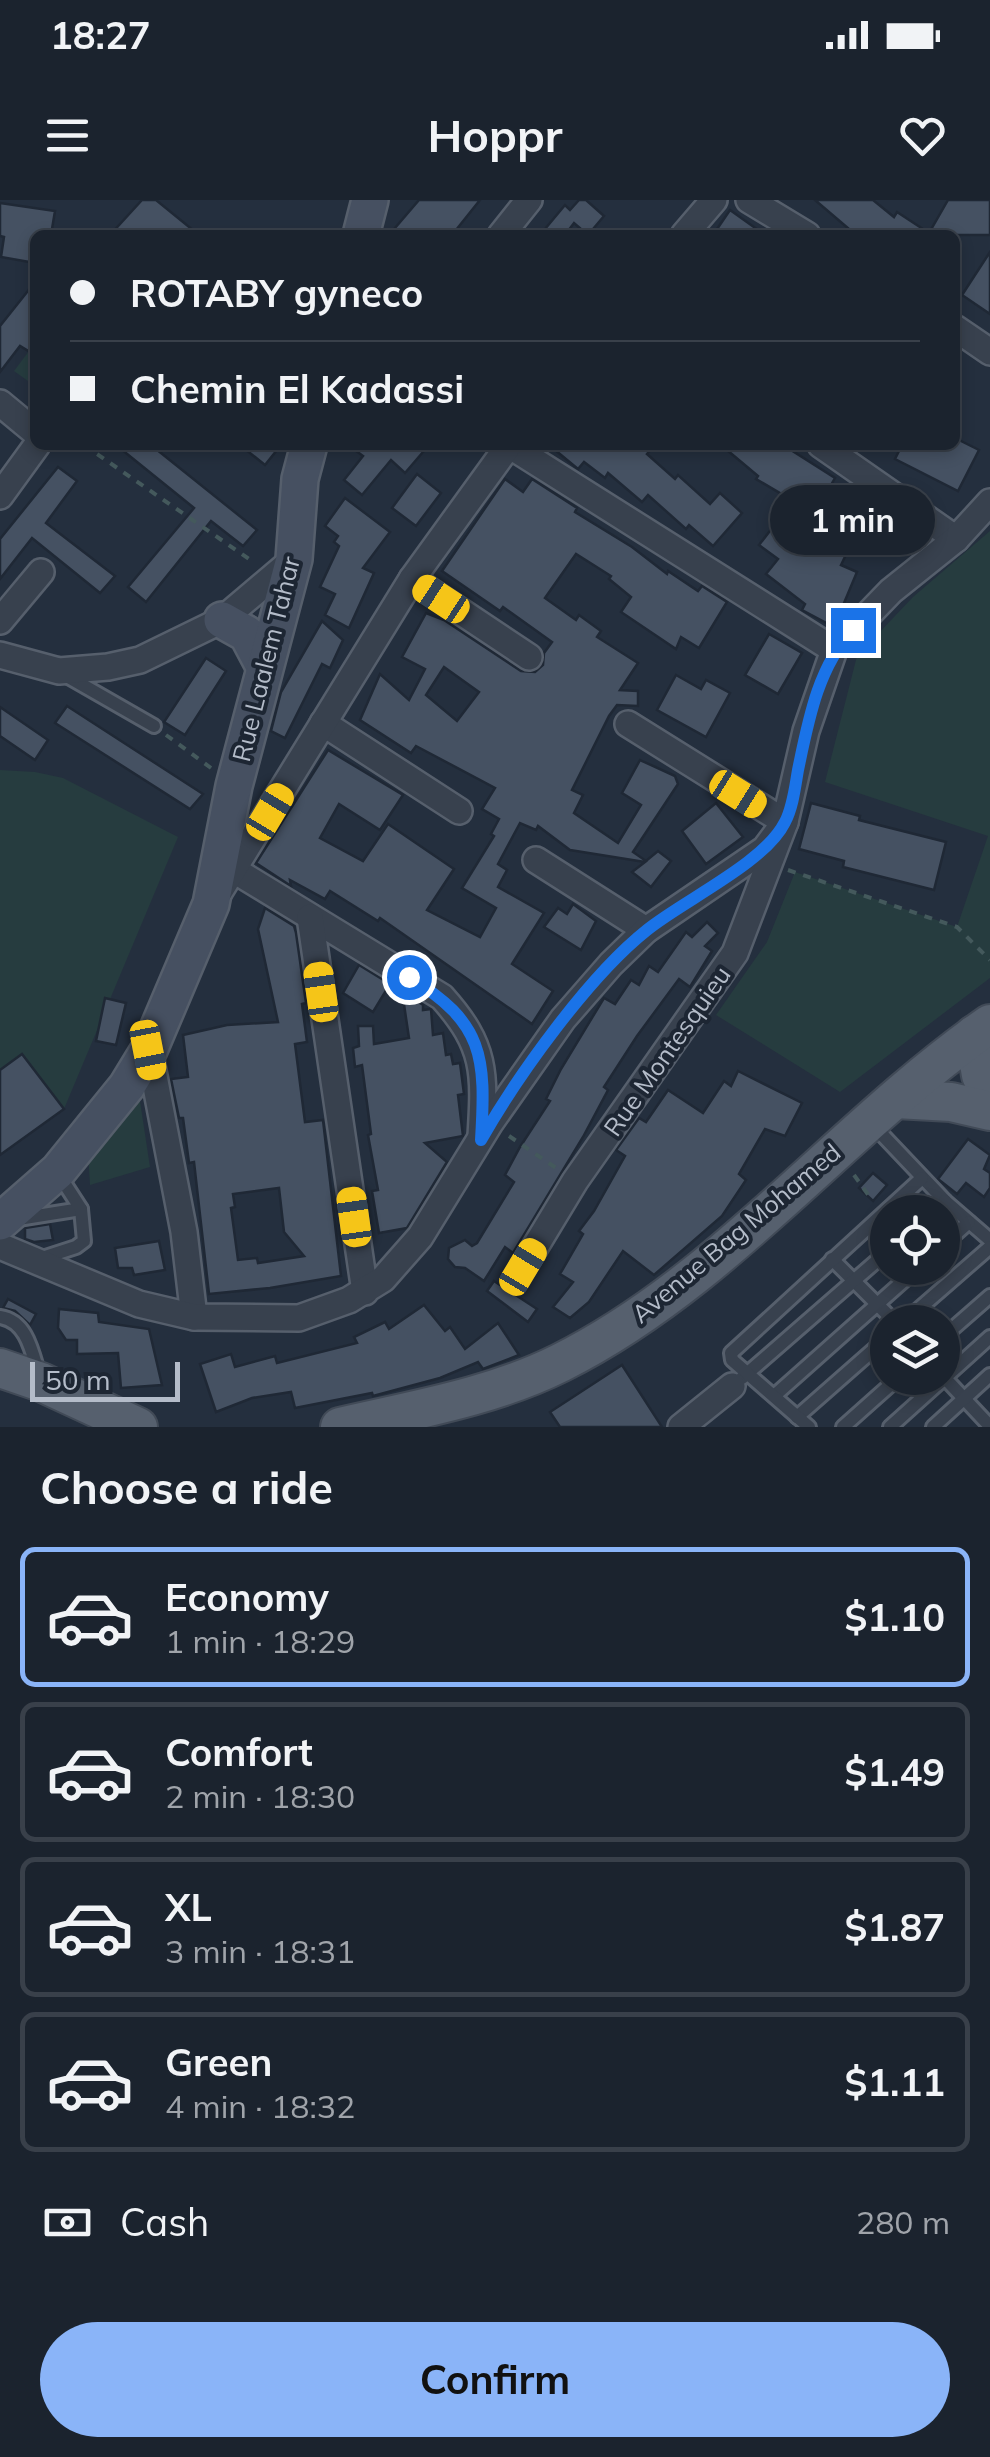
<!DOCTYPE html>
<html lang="en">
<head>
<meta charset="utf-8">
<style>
  :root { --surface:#1b232e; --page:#282f3a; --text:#f1f3f6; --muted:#a0a4aa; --line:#39404a; --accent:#8ab4f8 }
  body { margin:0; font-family:Mulish,sans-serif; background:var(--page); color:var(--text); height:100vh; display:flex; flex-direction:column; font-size:38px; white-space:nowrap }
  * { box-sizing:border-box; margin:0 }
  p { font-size:32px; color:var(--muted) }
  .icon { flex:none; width:55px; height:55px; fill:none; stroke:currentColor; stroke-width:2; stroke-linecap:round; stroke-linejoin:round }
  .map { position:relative; height:1227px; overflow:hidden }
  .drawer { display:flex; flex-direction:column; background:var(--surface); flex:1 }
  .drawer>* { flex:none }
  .banner { position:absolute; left:30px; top:30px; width:930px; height:220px; border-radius:15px; box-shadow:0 5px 15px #0003,0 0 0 2px var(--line); display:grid; align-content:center; height:220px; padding:0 40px; background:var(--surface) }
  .tools { position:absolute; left:870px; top:995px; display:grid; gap:20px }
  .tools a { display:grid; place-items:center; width:90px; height:90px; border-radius:50%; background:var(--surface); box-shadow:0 5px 15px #0003,0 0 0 2px var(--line); font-size:50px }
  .scale { position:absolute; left:30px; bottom:25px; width:150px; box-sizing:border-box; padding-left:10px; border:5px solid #b4bcc9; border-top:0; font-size:28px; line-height:35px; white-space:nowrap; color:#b4bcc9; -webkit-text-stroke:8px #1d2633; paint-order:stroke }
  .end { position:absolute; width:45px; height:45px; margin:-22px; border:12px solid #1a73e8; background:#fff; box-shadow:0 0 0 5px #fff }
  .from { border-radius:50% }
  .bubble { position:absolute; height:70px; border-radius:35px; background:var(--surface); box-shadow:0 5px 15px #0003,0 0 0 2px var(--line); font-size:32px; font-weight:700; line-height:70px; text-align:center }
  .car { position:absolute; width:30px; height:60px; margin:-30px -15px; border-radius:12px; box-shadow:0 0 8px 2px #0007; background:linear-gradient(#f5c518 24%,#345 0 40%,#f5c518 0 76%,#345 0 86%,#f5c518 0) }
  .banner b { display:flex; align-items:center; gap:35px; height:95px; font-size:38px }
  .banner b+b { border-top:2px solid var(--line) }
  .banner i { width:25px; height:25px; background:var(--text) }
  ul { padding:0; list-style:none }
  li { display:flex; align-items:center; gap:30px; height:140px; margin:0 20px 15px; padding:0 20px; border:5px solid var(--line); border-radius:15px }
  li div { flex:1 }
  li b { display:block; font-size:38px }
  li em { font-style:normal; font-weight:700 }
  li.selected { border-color:var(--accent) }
  li>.icon { width:90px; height:90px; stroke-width:1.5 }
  h2 { padding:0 40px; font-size:45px; line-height:120px }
  .pay { display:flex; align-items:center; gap:25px; height:110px; padding:0 40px; font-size:38px }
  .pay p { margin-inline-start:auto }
  .button { display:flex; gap:20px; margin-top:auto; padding:20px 40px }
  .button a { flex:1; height:115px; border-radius:60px; background:var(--accent); color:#111; font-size:40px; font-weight:700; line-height:115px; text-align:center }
  .status { display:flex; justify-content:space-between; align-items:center; height:70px; padding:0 50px; background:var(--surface); direction:ltr }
  .status svg { height:28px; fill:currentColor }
  header { display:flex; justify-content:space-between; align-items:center; height:130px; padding:0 40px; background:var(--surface); font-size:45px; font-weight:700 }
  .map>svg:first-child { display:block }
  .green { fill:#263c3f }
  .building { fill:#455162; stroke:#1f2835; stroke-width:2.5; fill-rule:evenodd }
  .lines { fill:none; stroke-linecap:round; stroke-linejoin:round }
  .service-casing { stroke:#565f6c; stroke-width:18 }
  .minor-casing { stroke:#565f6c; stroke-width:30 }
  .secondary-casing { stroke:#565f6c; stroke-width:40 }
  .primary-casing { stroke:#414a57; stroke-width:42 }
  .path { stroke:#44595c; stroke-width:4; stroke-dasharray:8 8; stroke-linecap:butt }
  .service { stroke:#38414e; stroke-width:12 }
  .minor { stroke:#38414e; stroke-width:25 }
  .secondary { stroke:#465061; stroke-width:35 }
  .primary { stroke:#56606e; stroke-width:38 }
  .route { stroke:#1a73e8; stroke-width:12 }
  .labels { text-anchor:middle; stroke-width:8; stroke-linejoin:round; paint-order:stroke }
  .street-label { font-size:25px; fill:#b4bcc9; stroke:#1d2633 }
</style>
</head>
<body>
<div class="status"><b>18:27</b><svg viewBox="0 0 49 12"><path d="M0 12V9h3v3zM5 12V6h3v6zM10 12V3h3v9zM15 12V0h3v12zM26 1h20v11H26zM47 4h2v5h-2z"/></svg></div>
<header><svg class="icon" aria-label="menu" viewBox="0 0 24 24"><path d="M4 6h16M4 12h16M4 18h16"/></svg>Hoppr<svg class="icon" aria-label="heart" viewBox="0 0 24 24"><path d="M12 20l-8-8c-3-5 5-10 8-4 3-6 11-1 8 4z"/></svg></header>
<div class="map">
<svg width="990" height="1227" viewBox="0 0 990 1227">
  <rect width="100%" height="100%" fill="#242f3e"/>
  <g class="green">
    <polygon points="35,143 35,186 14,171"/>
    <polygon points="990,331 990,778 840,892 716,815 767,742 795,672 957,727 988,636 825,582 857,456 913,397"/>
    <polygon points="0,570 35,572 63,578 178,637 64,909 0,955"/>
    <polygon points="138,888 150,967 90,985 88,952"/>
  </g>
  <g class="building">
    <polygon points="142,0 156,0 199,35 110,35"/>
    <polygon points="419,0 480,0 452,35 389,35"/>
    <polygon points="579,0 586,0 604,16 588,35 574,23 565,35 540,35 565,5 570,10"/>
    <polygon points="815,0 873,0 894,17 897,12 929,33 948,0 990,0 990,35 856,35"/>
    <polygon points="0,3 55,11 51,35 35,35 35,63 1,57 4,37 0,36"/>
    <polygon points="730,10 765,35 713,35"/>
    <polygon points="990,52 990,114 962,95"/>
    <polygon points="35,82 35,155 20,146 0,172 0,126"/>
    <polygon points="955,238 979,250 958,291 895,259 902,245 955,245"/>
    <polygon points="116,245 151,245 257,330 243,346 211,321 146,402 128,387 194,308"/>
    <polygon points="240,245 281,245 265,265"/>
    <polygon points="348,245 429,245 405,273 391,260 362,295 344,280 363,256"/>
    <polygon points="549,245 654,245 647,254 675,279 678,275 710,304 720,293 742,313 713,346 689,325 686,329 648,295 642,302 608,273 605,278 584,262 578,269"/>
    <polygon points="721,245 783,245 835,278 827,292 854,305 850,312 863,319 841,365 857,372 834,427 802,410 805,404 766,374 778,359 759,345 776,323 809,349 824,319 756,279 758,276"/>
    <polygon points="58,267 77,281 46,323 115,376 100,393 32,338 0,379 0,339"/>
    <polygon points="417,274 441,293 416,326 392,308"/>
    <path d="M 505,279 L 523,292 L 532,279 L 577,308 L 575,312 L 632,347 L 667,374 L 668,371 L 698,391 L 702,386 L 727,402 L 699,448 L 681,437 L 676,449 L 621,412 L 631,397 L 609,379 L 611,376 L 576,354 L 545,398 L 576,420 L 579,415 L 601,431 L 597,437 L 638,463 L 620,490 L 638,491 L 638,506 L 617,505 L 609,516 L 572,590 L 583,595 L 574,613 L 618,643 L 641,605 L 622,593 L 640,560 L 675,576 L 678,584 L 633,652 L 646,661 L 658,651 L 671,661 L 651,687 L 632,672 L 645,662 L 570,650 L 538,626 L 536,630 L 520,623 L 498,664 L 507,670 L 498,687 L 544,713 L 512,764 L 553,791 L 532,824 L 380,718 L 378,721 L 330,691 L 325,699 L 290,680 L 291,686 L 256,663 L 328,550 L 403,595 L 380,630 L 339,604 L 320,638 L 363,661 L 388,624 L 454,669 L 427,710 L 480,737 L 496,708 L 462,688 L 494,636 L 491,634 L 499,619 L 482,609 L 495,588 L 416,546 L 411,553 L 360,520 L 380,474 L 409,500 L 425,469 L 402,457 L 426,413 L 444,420 L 521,471 L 535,472 L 543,465 L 544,453 L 552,442 L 503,407 L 500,411 L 442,371 ZM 444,467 L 479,492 L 457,521 L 426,495 Z"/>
    <polygon points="345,298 390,332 363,368 374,373 349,428 325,415 335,394 320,387 339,346 334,342 338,336 325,326"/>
    <polygon points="322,421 343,440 330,468 322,464 285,538 271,531 281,492"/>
    <polygon points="769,434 802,453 778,494 745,475"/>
    <polygon points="206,458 226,471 185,535 164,522"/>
    <polygon points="676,475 701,489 706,480 730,493 706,537 657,510"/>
    <polygon points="67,506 203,594 190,609 55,523"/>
    <polygon points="0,507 48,540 35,560 0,536"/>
    <polygon points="716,603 743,637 706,664 682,631"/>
    <polygon points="811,603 860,616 859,620 946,642 934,690 843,667 844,661 799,649"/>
    <polygon points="573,704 596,721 581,750 544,727 558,708 567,714"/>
    <path d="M 265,708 L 294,726 L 296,733 L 306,803 L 302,804 L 307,842 L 295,844 L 305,922 L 323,920 L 341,1076 L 270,1088 L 209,1094 L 194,962 L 189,963 L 183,918 L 179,918 L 171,879 L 188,877 L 183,835 L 227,825 L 278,822 L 258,729 ZM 279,988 L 284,1032 L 304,1056 L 258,1063 L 257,1058 L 238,1060 L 231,1008 L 235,1007 L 233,994 Z"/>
    <polygon points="707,722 718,733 705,746 712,751 690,787 679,779 637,836 604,887 608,890 583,937 513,1053 505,1047 484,1081 465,1068 455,1067 448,1059 449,1048 465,1040 472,1046 477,1043 514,982 505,975 520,947 550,901 546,899 561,869 604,798 615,804 631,780 639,785 649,766 658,772 686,732 692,737"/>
    <polygon points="359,765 390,784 373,812 343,793"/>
    <polygon points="402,791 423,805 423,810 431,809 433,835 443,833 446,855 451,854 453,864 460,863 464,894 458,895 463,936 425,943 447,962 407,1028 379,1033 372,991 378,990 368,935 371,934 362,865 355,867 353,848 359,846 358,826 373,826 374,844 409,838"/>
    <polygon points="105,798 126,803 116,845 96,841"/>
    <polygon points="22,854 64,909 0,955 0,870"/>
    <polygon points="738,871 802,903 785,936 765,929 739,974 746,980 722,1016 654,1075 623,1051 589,1102 570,1118 553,1107 573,1082 560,1074 583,1034 579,1031 594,1011 625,956 616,950 639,918 646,922 668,890 703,913 724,881 731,886"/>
    <polygon points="968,939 990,955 984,969 990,973 990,988 984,997 966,983 957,994 938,979"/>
    <polygon points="873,973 887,985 873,1001 859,988"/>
    <polygon points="50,1024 53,1040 34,1042 25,1039 25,1028"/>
    <polygon points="159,1041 165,1070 134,1075 132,1068 118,1068 115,1048"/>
    <polygon points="494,1081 537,1109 528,1122 487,1091"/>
    <polygon points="8,1099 36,1114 30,1125 15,1111 3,1108"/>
    <polygon points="424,1105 445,1131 450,1127 465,1149 498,1123 519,1155 483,1169 478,1162 440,1178 373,1196 372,1193 295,1208 291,1192 252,1198 216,1212 200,1164 231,1154 235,1167 275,1156 277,1163 357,1143 354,1137 385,1122 389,1129"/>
    <polygon points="59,1109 98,1113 99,1122 149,1129 162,1185 121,1188 118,1153 77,1154 77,1140 66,1140 58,1128"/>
    <polygon points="622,1165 662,1227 560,1227 550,1212"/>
  </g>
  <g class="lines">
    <g class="service-casing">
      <g id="service">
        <polyline points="65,475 154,526"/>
        <polyline points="873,925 945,1001 931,1012"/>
        <polyline points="945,1001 990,1040"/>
        <polyline points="18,1019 81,1009"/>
        <polyline points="942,1046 969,1022"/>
        <polyline points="832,1059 895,1122"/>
        <polyline points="36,1060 76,1047 84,1041 81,1009 59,975"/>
        <path d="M 0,1117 C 27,1121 32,1152 39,1175"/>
        <polyline points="904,1122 990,1047"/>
        <polyline points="942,1138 990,1096"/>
        <polyline points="942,1175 987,1223"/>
        <polyline points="742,1178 888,1051"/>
        <polyline points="774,1196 918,1068"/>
        <polyline points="797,1217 888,1137"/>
        <polyline points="809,1227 732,1160 731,1153 922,978"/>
        <polyline points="843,1227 898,1178"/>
        <polyline points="890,1227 990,1137"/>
        <polyline points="933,1227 990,1175"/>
      </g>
    </g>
    <g class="minor-casing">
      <g id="minor">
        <polyline points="749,0 807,35"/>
        <polyline points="501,35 529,0"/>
        <polyline points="684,35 714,0"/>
        <polyline points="955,128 990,152"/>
        <polyline points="0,203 35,232"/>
        <polyline points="509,245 834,450"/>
        <polyline points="821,245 956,339"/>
        <polyline points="0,296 37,245"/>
        <polyline points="412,379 529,457"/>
        <polyline points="0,421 41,372"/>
        <polyline points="0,455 59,471 108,467 140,460 222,420 294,359"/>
        <polyline points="323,523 459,611"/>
        <polyline points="536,660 646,730"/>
        <path d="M 234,670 L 442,797 C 486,846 485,873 481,936"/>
        <polyline points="218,694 412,379 509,245"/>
        <polyline points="310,717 365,1092"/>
        <polyline points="149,850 184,1032 194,1117"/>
        <polyline points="0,1046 139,1104 194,1117 299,1118 349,1100 383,1079 420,1037 490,923 563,819 611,764 646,730 765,649 785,622 806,531 834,450 891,391 956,339 990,302"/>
        <polyline points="523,1067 575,981 735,753 785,622 628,524"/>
        <polyline points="681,1227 732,1186"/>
      </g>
    </g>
    <g class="secondary-casing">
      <g id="secondary">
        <polyline points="361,35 370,0"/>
        <polyline points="222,420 247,434 264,466"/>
        <polyline points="0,1022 58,971 127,886 149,850 211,704 234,586 294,359 300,279 309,245"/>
      </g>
    </g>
    <g class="primary-casing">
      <g id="primary">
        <polyline points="974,835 981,875 990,894"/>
        <polyline points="896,899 951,902 990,911"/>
        <polyline points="0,1168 41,1182 138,1227"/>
        <path d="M 340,1227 C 413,1210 492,1197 560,1163 C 724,1081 841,928 990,824"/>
      </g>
    </g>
    <g class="path">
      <polyline points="84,245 249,359"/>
      <polyline points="166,535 211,568"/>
      <polyline points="788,670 957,727 990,760"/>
      <polyline points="509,936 559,970"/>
      <polyline points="854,975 872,1000"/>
    </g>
    <use href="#service" class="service"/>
    <use href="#minor" class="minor"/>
    <use href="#secondary" class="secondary"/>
    <use href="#primary" class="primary"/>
  </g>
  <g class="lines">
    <path class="route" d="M 409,777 C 484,823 486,856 481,940 C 518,875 589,776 647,730 C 684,700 765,663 785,622 C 793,607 795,587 798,570 C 808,522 818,466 853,430"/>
  </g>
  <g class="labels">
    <g class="street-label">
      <text transform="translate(266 459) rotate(-76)" y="9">Rue Laalem Tahar</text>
      <text transform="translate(667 851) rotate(-55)" y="9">Rue Montesquieu</text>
      <text transform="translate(736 1033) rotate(-40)" y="9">Avenue Bag Mohamed</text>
    </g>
  </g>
</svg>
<div class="tools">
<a><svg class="icon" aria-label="locate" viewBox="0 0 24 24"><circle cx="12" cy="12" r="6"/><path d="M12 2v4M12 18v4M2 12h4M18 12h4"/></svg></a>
<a><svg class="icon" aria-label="layers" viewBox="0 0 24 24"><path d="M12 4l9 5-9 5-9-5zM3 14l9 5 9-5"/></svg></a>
</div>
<div class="scale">50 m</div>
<i class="end from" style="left:409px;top:777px"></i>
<i class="end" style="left:853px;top:430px"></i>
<div class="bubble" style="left:770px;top:285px;width:165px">1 min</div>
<i class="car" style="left:441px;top:399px;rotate:303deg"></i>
<i class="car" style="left:738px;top:594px;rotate:122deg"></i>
<i class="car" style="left:270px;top:612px;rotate:31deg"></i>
<i class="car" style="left:321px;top:792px;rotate:352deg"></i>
<i class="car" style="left:148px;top:850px;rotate:169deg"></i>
<i class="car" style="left:354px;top:1017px;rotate:352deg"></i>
<i class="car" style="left:523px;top:1067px;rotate:31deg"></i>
<div class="banner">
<b><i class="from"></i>ROTABY gyneco</b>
<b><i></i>Chemin El Kadassi</b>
</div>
</div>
<section class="drawer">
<h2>Choose a ride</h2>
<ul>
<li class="selected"><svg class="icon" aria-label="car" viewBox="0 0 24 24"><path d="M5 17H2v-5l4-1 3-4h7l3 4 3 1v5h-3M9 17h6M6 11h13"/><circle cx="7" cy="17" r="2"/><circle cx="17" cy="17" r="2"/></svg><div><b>Economy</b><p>1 min · 18:29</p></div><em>$1.10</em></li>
<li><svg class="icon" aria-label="car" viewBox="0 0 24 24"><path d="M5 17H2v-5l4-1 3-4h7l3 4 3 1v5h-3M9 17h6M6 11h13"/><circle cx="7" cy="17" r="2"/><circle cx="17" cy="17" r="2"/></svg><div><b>Comfort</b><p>2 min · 18:30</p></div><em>$1.49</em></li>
<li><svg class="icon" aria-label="car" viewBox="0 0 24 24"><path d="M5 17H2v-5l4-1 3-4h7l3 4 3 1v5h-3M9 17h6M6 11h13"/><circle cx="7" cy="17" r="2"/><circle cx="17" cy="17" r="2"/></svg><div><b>XL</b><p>3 min · 18:31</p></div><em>$1.87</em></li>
<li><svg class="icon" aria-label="car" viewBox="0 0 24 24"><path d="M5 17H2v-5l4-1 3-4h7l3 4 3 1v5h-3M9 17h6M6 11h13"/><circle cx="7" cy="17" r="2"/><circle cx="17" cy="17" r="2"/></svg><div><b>Green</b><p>4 min · 18:32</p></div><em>$1.11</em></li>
</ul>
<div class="pay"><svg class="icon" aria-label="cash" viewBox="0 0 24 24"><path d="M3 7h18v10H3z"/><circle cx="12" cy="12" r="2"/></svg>Cash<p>280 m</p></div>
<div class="button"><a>Confirm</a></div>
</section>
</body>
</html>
